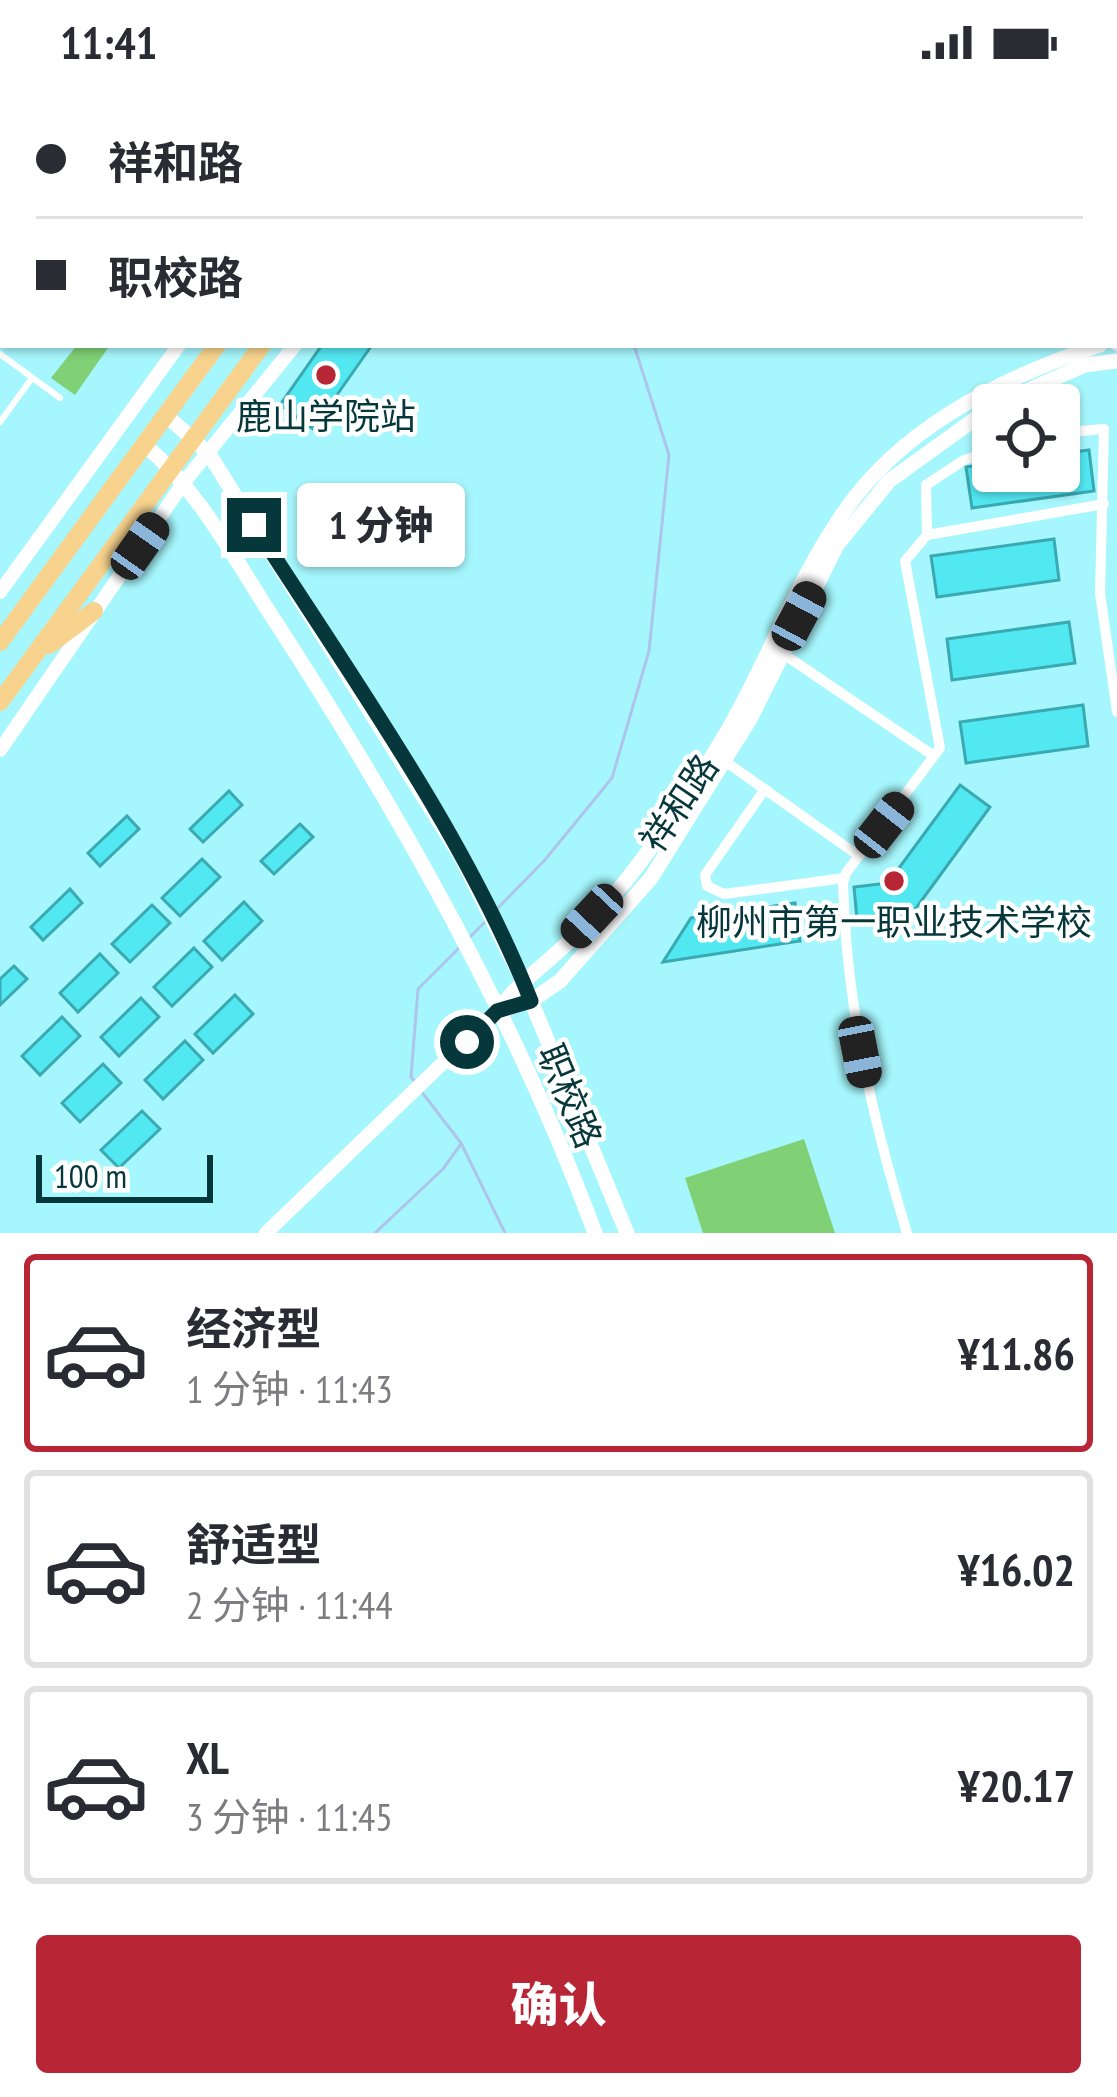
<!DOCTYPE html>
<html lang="zh">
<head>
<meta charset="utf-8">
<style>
  :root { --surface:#fff; --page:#f2f2f3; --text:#2b2b33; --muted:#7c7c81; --line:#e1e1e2; --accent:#b82635 }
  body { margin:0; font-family:"PT Sans Narrow","Noto Sans SC",sans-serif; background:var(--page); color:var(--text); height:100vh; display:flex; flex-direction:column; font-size:45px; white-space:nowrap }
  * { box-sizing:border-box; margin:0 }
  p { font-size:39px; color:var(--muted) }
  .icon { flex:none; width:66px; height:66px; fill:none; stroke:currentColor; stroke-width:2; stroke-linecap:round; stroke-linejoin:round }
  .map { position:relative; height:1149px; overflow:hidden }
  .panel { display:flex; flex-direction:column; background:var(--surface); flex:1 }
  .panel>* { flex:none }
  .hud { position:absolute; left:0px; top:0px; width:1119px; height:264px; box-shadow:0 3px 9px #0004; display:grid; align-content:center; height:264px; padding:0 36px; background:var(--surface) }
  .controls { position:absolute; left:972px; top:300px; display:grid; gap:24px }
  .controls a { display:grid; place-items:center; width:108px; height:108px; border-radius:12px; background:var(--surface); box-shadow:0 3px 9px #0004; font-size:60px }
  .scale { position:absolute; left:36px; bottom:30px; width:177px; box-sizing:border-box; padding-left:12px; border:6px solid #06373b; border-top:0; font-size:33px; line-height:42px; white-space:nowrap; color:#06373b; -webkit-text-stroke:9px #fff; paint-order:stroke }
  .end { position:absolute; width:54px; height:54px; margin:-27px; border:15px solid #06373b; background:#fff; box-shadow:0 0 0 6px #fff }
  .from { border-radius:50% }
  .bubble { position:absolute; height:84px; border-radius:12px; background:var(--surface); box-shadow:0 3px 9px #0004; font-size:39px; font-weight:800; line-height:84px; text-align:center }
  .car { position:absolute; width:36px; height:72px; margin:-36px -18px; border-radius:15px; box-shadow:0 0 9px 3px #0007; background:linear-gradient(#222 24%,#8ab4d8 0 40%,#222 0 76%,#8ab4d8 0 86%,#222 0) }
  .hud b { display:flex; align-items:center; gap:42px; height:114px; font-size:45px }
  .hud b+b { border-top:3px solid var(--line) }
  .hud i { width:30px; height:30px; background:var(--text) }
  ul { padding:21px 0 0; list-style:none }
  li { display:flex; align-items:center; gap:36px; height:198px; margin:0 24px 18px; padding:0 12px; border:6px solid var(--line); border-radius:12px }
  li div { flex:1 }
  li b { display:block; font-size:45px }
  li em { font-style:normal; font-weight:800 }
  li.current { border-color:var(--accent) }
  li>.icon { width:108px; height:108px; stroke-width:1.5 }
  .primary-button { display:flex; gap:24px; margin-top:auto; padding:24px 36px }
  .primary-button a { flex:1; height:138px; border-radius:12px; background:var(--accent); color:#fff; font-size:48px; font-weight:800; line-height:138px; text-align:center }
  .status { display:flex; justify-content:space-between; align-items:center; height:84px; padding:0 60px; background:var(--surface); direction:ltr }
  .status svg { height:33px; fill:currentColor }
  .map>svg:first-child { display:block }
  .green { fill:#80d076 }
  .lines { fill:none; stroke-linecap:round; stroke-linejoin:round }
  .stream { stroke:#adc4ec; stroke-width:3 }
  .building { fill:#52e8f2; stroke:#3aa9b1; stroke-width:3 }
  .service { stroke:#fff; stroke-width:6 }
  .minor { stroke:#fff; stroke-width:10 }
  .tertiary { stroke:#fff; stroke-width:14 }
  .secondary { stroke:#fff; stroke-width:15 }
  .trunk { stroke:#f8d38e; stroke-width:18 }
  .route { stroke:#06373b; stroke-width:15 }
  .poi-dot { fill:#b82635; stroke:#fff; stroke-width:4.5 }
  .labels { text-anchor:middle; stroke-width:9; stroke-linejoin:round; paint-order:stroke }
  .poi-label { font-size:36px; fill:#06373b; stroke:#fff }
  .street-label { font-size:36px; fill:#06373b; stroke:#fff }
</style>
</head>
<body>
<div class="status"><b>11:41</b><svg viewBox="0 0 49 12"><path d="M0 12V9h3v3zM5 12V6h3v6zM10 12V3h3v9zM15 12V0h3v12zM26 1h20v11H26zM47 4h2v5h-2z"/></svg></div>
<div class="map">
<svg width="1117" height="1149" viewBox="0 0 1117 1149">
  <rect width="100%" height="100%" fill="#a6f7fd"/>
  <g class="green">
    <polygon points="77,261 110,261 75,311 51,294"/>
    <polygon points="804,1055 835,1149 703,1149 685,1094"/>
  </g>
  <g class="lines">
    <g class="stream">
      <polyline points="601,3 602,0"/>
      <polyline points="494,828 544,777 612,694 649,567 669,371 634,261"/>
      <polyline points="469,854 488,835"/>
      <polyline points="416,999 411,993 418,905 458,865"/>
      <polyline points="421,1007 461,1059 505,1149"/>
      <polyline points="375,1149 443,1085 461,1060"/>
    </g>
  </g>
  <g class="building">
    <polygon points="322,261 372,261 313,345 280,321"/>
    <polygon points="1089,366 1094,407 972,424 966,383 993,379 993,387 1059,387 1059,370"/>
    <polygon points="1054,455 1059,496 937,513 931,472"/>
    <polygon points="1069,538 1075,579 952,596 947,555"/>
    <polygon points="1083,621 1088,662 966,679 960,638"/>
    <polygon points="960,701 990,723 911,831 857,836 854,803 888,799"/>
    <polygon points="229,707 242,721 203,758 190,745"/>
    <polygon points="127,732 139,745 100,782 88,769"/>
    <polygon points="300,740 313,753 274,790 261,777"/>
    <polygon points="202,775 220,793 180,832 162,814"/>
    <polygon points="70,805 82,819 43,856 31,843"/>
    <polygon points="244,818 262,837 222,876 204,857"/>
    <polygon points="795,819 800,857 663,878 691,834"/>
    <polygon points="152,821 170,839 130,878 112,860"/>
    <polygon points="194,864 212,883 172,922 154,903"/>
    <polygon points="100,870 118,889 78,928 60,909"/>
    <polygon points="14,882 27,895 0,921 0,895"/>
    <polygon points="235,911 253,930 213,969 195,950"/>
    <polygon points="141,914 159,933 119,972 101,953"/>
    <polygon points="62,933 80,952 40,991 22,972"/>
    <polygon points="185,957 203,976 163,1015 145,996"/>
    <polygon points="103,980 121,999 80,1038 62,1019"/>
    <polygon points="142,1027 160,1045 119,1084 101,1066"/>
  </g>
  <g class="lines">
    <g class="service">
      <polyline points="7,0 11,3"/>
      <polyline points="46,3 48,0"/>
      <polyline points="314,3 316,0"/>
      <polyline points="0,144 3,140"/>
      <polyline points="0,270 60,314"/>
      <polyline points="0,338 32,294"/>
    </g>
    <g class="minor">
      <polyline points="1059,349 1104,345 1100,509 1117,628"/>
      <polyline points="927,451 926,401 964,376 993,367"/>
      <path d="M 782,569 L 934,672 L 846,789 L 843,799 C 846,920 872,1033 907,1149"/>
      <polyline points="934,672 940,664 905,477 927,451 1104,420"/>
      <polyline points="726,678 859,772"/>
      <polyline points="765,705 705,791 707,802 724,810 844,794"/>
    </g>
    <g class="tertiary">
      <polyline points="366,3 368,0"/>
      <polyline points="0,508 179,261"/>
      <polyline points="0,666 184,398 295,261"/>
      <polyline points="266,1149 497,927"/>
    </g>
    <g class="secondary">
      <polyline points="1116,259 1117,259"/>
      <polyline points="995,321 1085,281 1117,277"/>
      <polyline points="167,332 209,370 460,771 522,895 627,1149"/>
      <path d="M 146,362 C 201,409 235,476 275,537 C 400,730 515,933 595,1149"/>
      <path d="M 497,927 C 520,898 536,888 562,864 C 600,830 635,788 663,746 C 686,714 708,680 728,646 C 772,569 801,484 855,413 C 915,336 1010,291 1100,261"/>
      <polyline points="497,927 531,917 560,897 651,794 750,635 837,461 889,397 993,322"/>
    </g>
    <g class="trunk">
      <polyline points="402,3 404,0"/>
      <polyline points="447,3 449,0"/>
      <polyline points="478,3 479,0"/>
      <polyline points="0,558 217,261"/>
      <polyline points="49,561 94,527"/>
      <polyline points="0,618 262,261"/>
    </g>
  </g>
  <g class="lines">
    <path class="route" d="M 254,441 C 349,589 467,754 531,917 L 497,927 L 467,958"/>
  </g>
  <g class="poi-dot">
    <circle cx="326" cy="291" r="12"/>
    <circle cx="894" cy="797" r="12"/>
  </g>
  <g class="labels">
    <g class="poi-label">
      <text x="326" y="345">鹿山学院站</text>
      <text x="894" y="851">柳州市第一职业技术学校</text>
    </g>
    <g class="street-label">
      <text transform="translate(679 719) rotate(-56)" y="13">祥和路</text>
      <text transform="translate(570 1012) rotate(67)" y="13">职校路</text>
    </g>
  </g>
</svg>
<div class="controls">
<a><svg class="icon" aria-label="locate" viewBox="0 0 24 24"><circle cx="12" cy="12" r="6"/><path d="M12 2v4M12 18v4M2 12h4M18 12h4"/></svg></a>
</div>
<div class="scale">100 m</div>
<i class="end from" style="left:467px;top:958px"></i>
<i class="end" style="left:254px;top:441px"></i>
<div class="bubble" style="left:297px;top:399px;width:168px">1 分钟</div>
<i class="car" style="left:140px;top:462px;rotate:35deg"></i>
<i class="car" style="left:799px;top:532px;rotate:28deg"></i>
<i class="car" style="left:884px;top:741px;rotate:38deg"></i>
<i class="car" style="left:592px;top:832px;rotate:223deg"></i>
<i class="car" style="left:860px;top:968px;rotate:169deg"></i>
<div class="hud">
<b><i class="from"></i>祥和路</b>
<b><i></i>职校路</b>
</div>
</div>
<section class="panel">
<ul>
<li class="current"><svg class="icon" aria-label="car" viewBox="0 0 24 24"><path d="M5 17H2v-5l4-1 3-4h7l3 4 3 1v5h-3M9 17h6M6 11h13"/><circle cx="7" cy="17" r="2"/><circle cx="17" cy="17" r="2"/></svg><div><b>经济型</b><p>1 分钟 · 11:43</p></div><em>¥11.86</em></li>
<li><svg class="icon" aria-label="car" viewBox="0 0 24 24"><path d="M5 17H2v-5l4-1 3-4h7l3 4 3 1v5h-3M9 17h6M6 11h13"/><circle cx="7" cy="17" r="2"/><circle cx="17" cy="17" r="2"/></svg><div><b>舒适型</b><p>2 分钟 · 11:44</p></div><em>¥16.02</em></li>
<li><svg class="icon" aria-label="car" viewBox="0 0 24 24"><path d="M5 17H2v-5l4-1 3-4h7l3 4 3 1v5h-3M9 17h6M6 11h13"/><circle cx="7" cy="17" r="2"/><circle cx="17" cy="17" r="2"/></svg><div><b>XL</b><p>3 分钟 · 11:45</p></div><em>¥20.17</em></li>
</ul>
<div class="primary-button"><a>确认</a></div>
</section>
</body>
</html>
